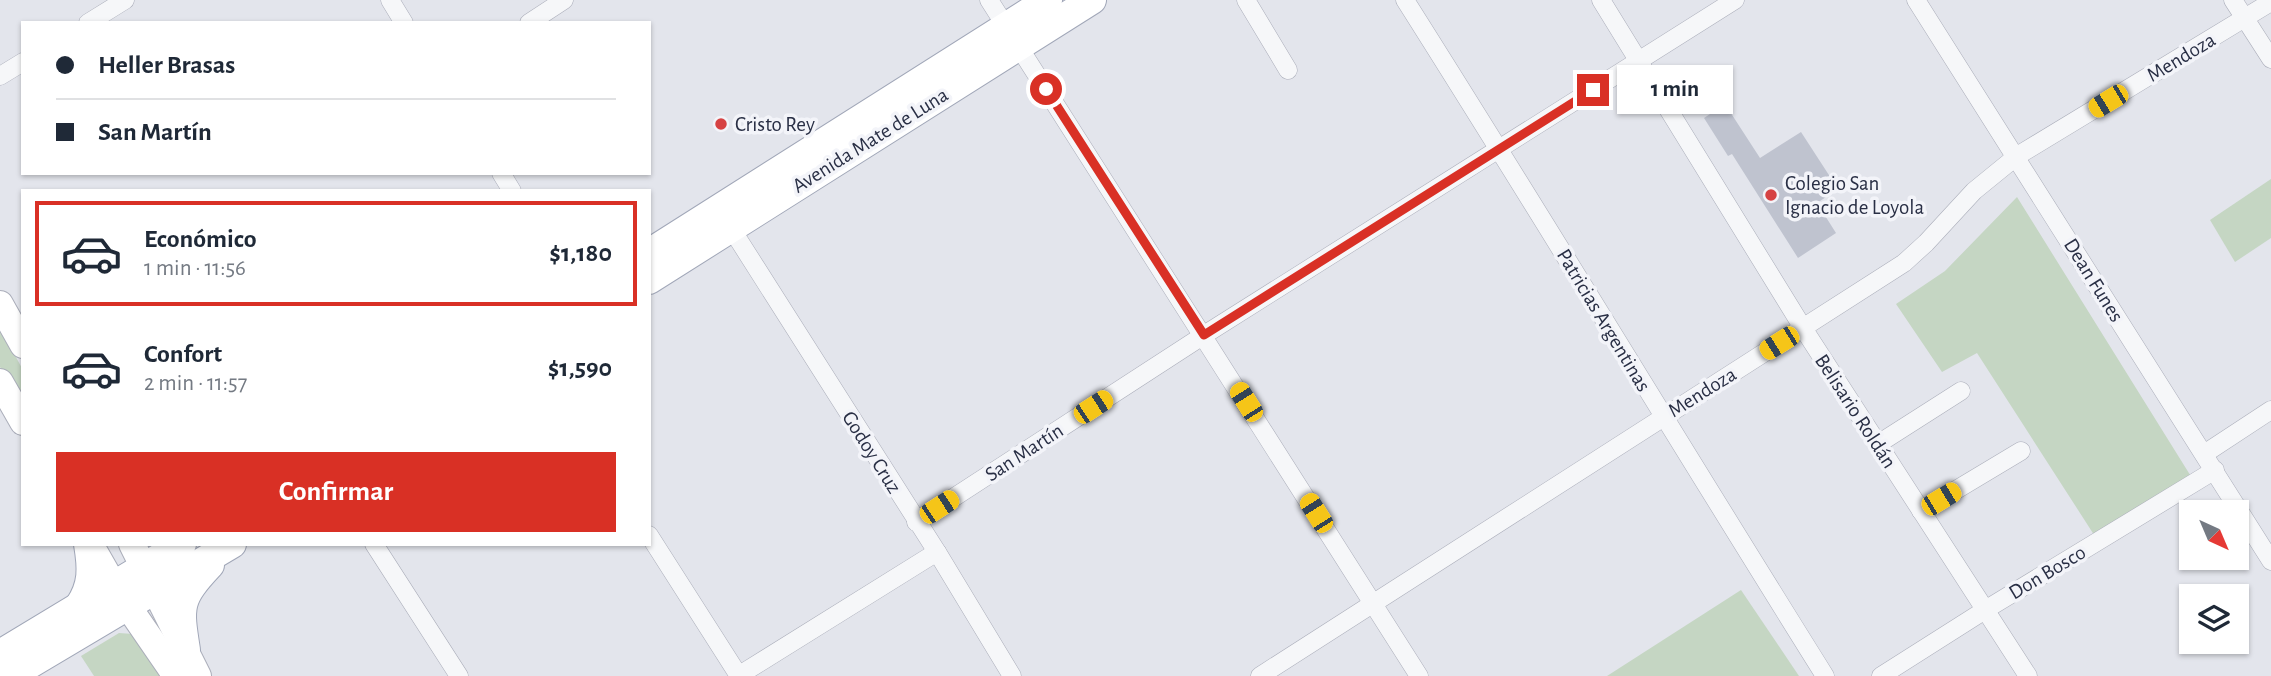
<!DOCTYPE html>
<html lang="es">
<head>
<meta charset="utf-8">
<style>
  :root { --surface:#fff; --page:#f2f2f3; --text:#1f2937; --muted:#747a83; --line:#e0e1e3; --accent:#d93025 }
  body { margin:0; font-family:"Alegreya Sans",sans-serif; background:var(--page); color:var(--text); height:100vh; display:flex; flex-direction:column; font-size:26px; white-space:nowrap }
  * { box-sizing:border-box; margin:0 }
  p { font-size:23px; color:var(--muted) }
  .icon { flex:none; width:38px; height:38px; fill:none; stroke:currentColor; stroke-width:2; stroke-linecap:round; stroke-linejoin:round }
  .map { position:relative; flex:1; overflow:hidden }
  .sheet { position:absolute; left:21px; top:189px; width:630px; height:357px; display:flex; flex-direction:column; background:var(--surface); border-radius:0px; box-shadow:0 2px 5px #0004 }
  .sheet>* { flex:none }
  .banner { position:absolute; left:21px; top:21px; width:630px; height:154px; border-radius:0px; box-shadow:0 2px 5px #0004; display:grid; align-content:center; height:154px; padding:0 35px; background:var(--surface) }
  .needle { width:46px; rotate:136deg }
  .buttons { position:absolute; left:2179px; top:500px; display:grid; gap:14px }
  .buttons a { display:grid; place-items:center; width:70px; height:70px; border-radius:0px; background:var(--surface); box-shadow:0 2px 5px #0004; font-size:35px }
  .end { position:absolute; width:32px; height:32px; margin:-16px; border:9px solid #d93025; background:#fff; box-shadow:0 0 0 4px #fff }
  .from { border-radius:50% }
  .bubble { position:absolute; height:49px; border-radius:0px; background:var(--surface); box-shadow:0 2px 5px #0004; font-size:23px; font-weight:700; line-height:49px; text-align:center }
  .car { position:absolute; width:21px; height:42px; margin:-21px -10px; border-radius:9px; box-shadow:0 0 5px 2px #0007; background:linear-gradient(#f5c518 24%,#345 0 40%,#f5c518 0 76%,#345 0 86%,#f5c518 0) }
  .banner b { display:flex; align-items:center; gap:24px; height:66px; font-size:26px }
  .banner b+b { border-top:2px solid var(--line) }
  .banner i { width:18px; height:18px; background:var(--text) }
  ul { padding:12px 0 0; list-style:none }
  li { display:flex; align-items:center; gap:21px; height:105px; margin:0 14px 10px; padding:0 21px; border:4px solid transparent; border-radius:0px }
  li div { flex:1 }
  li b { display:block; font-size:26px }
  li em { font-style:normal; font-weight:700 }
  li.selected { border-color:var(--accent) }
  li>.icon { width:63px; height:63px; stroke-width:1.5 }
  .action { display:flex; gap:14px; margin-top:auto; padding:14px 35px }
  .action a { flex:1; height:80px; border-radius:0px; background:var(--accent); color:#fff; font-size:28px; font-weight:700; line-height:80px; text-align:center }
  .map>svg:first-child { display:block }
  .green { fill:#c5d6c3 }
  .building { fill:#bfc3cf }
  .lines { fill:none; stroke-linecap:round; stroke-linejoin:round }
  .street-casing { stroke:#abaeba; stroke-width:19 }
  .secondary-casing { stroke:#abaeba; stroke-width:28 }
  .primary-casing { stroke:#a1a7b8; stroke-width:30 }
  .street { stroke:#f6f7f9; stroke-width:18 }
  .secondary { stroke:#fff; stroke-width:26 }
  .primary { stroke:#fff; stroke-width:28 }
  .route { stroke:#d93025; stroke-width:9 }
  .poi-dot { fill:#d64243; stroke:#f3f4f9; stroke-width:2.5 }
  .labels { text-anchor:middle; stroke-width:7; stroke-linejoin:round; paint-order:stroke }
  .street-label { font-size:21px; fill:#292f45; stroke:#f3f4f9 }
  .poi-label { font-size:21px; fill:#292f45; stroke:#f3f4f9; text-anchor:start }
</style>
</head>
<body>
<div class="map">
<svg width="2271" height="676" viewBox="0 0 2271 676">
  <rect width="100%" height="100%" fill="#e3e5ec"/>
  <g class="green">
    <polygon points="2271,179 2271,238 2235,262 2210,220"/>
    <polygon points="2017,197 2192,478 2098,541 1977,353 1942,372 1896,304 1945,271"/>
    <polygon points="0,328 23,370 23,401 0,367"/>
    <polygon points="1741,590 1799,676 1607,676"/>
    <polygon points="119,633 133,634 163,676 94,676 81,656"/>
  </g>
  <polygon class="building" points="1725,104 1760,158 1801,132 1838,189 1817,203 1836,233 1798,258 1732,154 1728,156 1704,118"/>
  <g class="lines">
    <g class="street-casing">
      <g id="street">
        <polyline points="390,0 404,23"/>
        <polyline points="989,0 1419,676"/>
        <polyline points="1246,0 1288,70"/>
        <path d="M 1405,0 C 1547,224 1684,451 1825,676"/>
        <polyline points="1601,0 1803,328 2028,676"/>
        <polyline points="1916,0 2271,561"/>
        <polyline points="2233,0 2271,59"/>
        <polyline points="88,23 125,0"/>
        <polyline points="529,23 564,0"/>
        <polyline points="0,76 23,62"/>
        <polyline points="501,173 512,191"/>
        <polyline points="731,228 937,552 1012,676"/>
        <polyline points="1878,444 1961,391"/>
        <polyline points="2204,454 2271,410"/>
        <polyline points="1921,511 2021,451"/>
        <polyline points="916,522 1204,335 1735,0"/>
        <polyline points="649,535 739,676"/>
        <polyline points="374,544 459,676"/>
        <polyline points="738,676 937,552"/>
        <polyline points="1260,676 1904,263 1926,243 1974,191 2017,156 2271,2"/>
        <polyline points="1881,676 1985,610 2215,470"/>
      </g>
    </g>
    <g class="secondary-casing">
      <g id="secondary">
        <polyline points="0,304 23,345"/>
        <polyline points="0,382 23,422"/>
        <polyline points="90,544 114,586 176,676"/>
        <polyline points="132,544 198,676"/>
      </g>
    </g>
    <g class="primary-casing">
      <g id="primary">
        <polyline points="649,253 1048,0"/>
        <polyline points="649,280 1092,0"/>
        <path d="M 79,606 C 93,585 92,568 88,544"/>
        <path d="M 186,650 C 179,606 178,599 210,565"/>
        <polyline points="0,654 182,544"/>
        <polyline points="10,676 232,544"/>
      </g>
    </g>
    <use href="#street" class="street"/>
    <use href="#secondary" class="secondary"/>
    <use href="#primary" class="primary"/>
  </g>
  <g class="lines">
    <polyline class="route" points="1046,89 1204,335 1593,90"/>
  </g>
  <g class="poi-dot">
    <circle cx="721" cy="124" r="7"/>
    <circle cx="1771" cy="195" r="7"/>
  </g>
  <g class="labels">
    <g class="street-label">
      <text transform="translate(2181 57) rotate(-31)" y="7">Mendoza</text>
      <text transform="translate(870 140) rotate(-32)" y="7">Avenida Mate de Luna</text>
      <text transform="translate(2094 280) rotate(58)" y="7">Dean Funes</text>
      <text transform="translate(1604 320) rotate(59)" y="7">Patricias Argentinas</text>
      <text transform="translate(1702 392) rotate(-32)" y="7">Mendoza</text>
      <text transform="translate(1856 411) rotate(57)" y="7">Belisario Roldán</text>
      <text transform="translate(872 452) rotate(58)" y="7">Godoy Cruz</text>
      <text transform="translate(1024 452) rotate(-33)" y="7">San Martín</text>
      <text transform="translate(2047 572) rotate(-31)" y="7">Don Bosco</text>
    </g>
    <g class="poi-label">
      <text x="735" y="131">Cristo Rey</text>
      <text x="1785" y="190">Colegio San<tspan x="1785" dy="24">Ignacio de Loyola</tspan></text>
    </g>
  </g>
</svg>
<div class="buttons">
<a><svg class="needle" viewBox="-14 -14 28 28"><path d="M0-13l5 13h-10z" fill="#e53935"/><path d="M0 13l5-13h-10z" fill="#747a83"/></svg></a>
<a><svg class="icon" aria-label="layers" viewBox="0 0 24 24"><path d="M12 4l9 5-9 5-9-5zM3 14l9 5 9-5"/></svg></a>
</div>
<i class="end from" style="left:1046px;top:89px"></i>
<i class="end" style="left:1593px;top:90px"></i>
<div class="bubble" style="left:1617px;top:65px;width:116px">1 min</div>
<i class="car" style="left:2108px;top:101px;rotate:239deg"></i>
<i class="car" style="left:1779px;top:343px;rotate:238deg"></i>
<i class="car" style="left:1246px;top:402px;rotate:328deg"></i>
<i class="car" style="left:1093px;top:407px;rotate:57deg"></i>
<i class="car" style="left:1941px;top:499px;rotate:59deg"></i>
<i class="car" style="left:939px;top:507px;rotate:57deg"></i>
<i class="car" style="left:1316px;top:513px;rotate:328deg"></i>
<div class="banner">
<b><i class="from"></i>Heller Brasas</b>
<b><i></i>San Martín</b>
</div>
<section class="sheet">
<ul>
<li class="selected"><svg class="icon" aria-label="car" viewBox="0 0 24 24"><path d="M5 17H2v-5l4-1 3-4h7l3 4 3 1v5h-3M9 17h6M6 11h13"/><circle cx="7" cy="17" r="2"/><circle cx="17" cy="17" r="2"/></svg><div><b>Económico</b><p>1 min · 11:56</p></div><em>$1,180</em></li>
<li><svg class="icon" aria-label="car" viewBox="0 0 24 24"><path d="M5 17H2v-5l4-1 3-4h7l3 4 3 1v5h-3M9 17h6M6 11h13"/><circle cx="7" cy="17" r="2"/><circle cx="17" cy="17" r="2"/></svg><div><b>Confort</b><p>2 min · 11:57</p></div><em>$1,590</em></li>
</ul>
<div class="action"><a>Confirmar</a></div>
</section>
</div>
</body>
</html>
